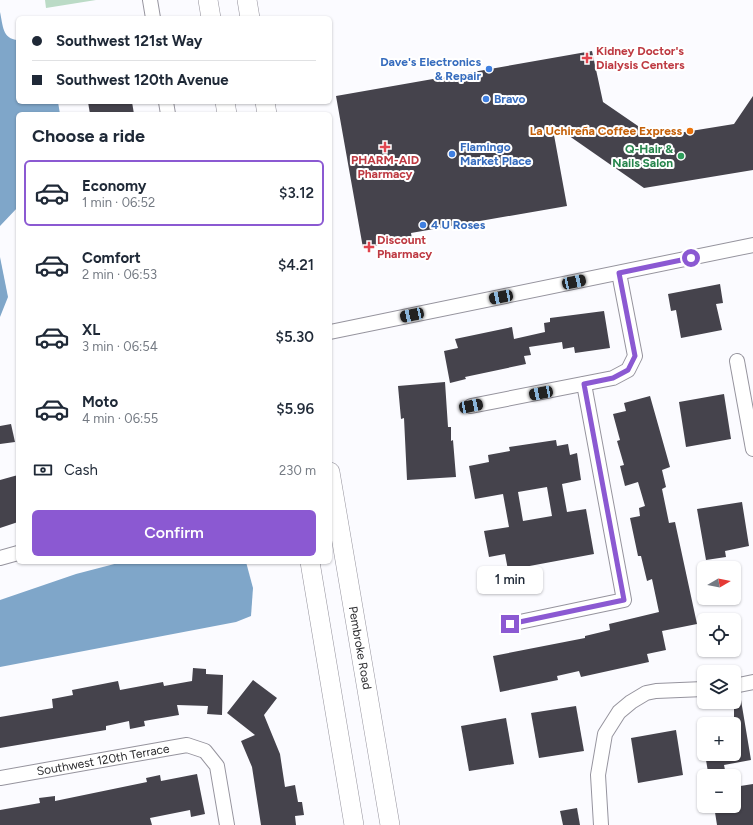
<!DOCTYPE html>
<html lang="en">
<head>
<meta charset="utf-8">
<style>
  :root { --surface:#fff; --page:#f2f2f3; --text:#1f2937; --muted:#747a83; --line:#e0e1e3; --accent:#8b59d2 }
  body { margin:0; font-family:Figtree,sans-serif; background:var(--page); color:var(--text); height:100vh; display:flex; flex-direction:column; font-size:15px; white-space:nowrap }
  * { box-sizing:border-box; margin:0 }
  p { font-size:13px; color:var(--muted) }
  .icon { flex:none; width:22px; height:22px; fill:none; stroke:currentColor; stroke-width:2; stroke-linecap:round; stroke-linejoin:round }
  .map { position:relative; flex:1; overflow:hidden }
  .sheet { position:absolute; left:16px; top:112px; width:316px; height:452px; display:flex; flex-direction:column; background:var(--surface); border-radius:6px; box-shadow:0 1px 3px #0004 }
  .sheet>* { flex:none }
  .guide { position:absolute; left:16px; top:16px; width:316px; height:88px; border-radius:6px; box-shadow:0 1px 3px #0004; display:grid; align-content:center; height:88px; padding:0 16px; background:var(--surface) }
  .needle { width:26px; rotate:80deg }
  .buttons { position:absolute; left:697px; top:561px; display:grid; gap:8px }
  .buttons a { display:grid; place-items:center; width:44px; height:44px; border-radius:6px; background:var(--surface); box-shadow:0 1px 3px #0004; font-size:20px }
  .end { position:absolute; width:18px; height:18px; margin:-9px; border:5px solid #8b59d2; background:#fff; box-shadow:0 0 0 2px #fff }
  .from { border-radius:50% }
  .bubble { position:absolute; height:28px; border-radius:6px; background:var(--surface); box-shadow:0 1px 3px #0004; font-size:13px; font-weight:600; line-height:28px; text-align:center }
  .car { position:absolute; width:12px; height:24px; margin:-12px -6px; border-radius:5px; box-shadow:0 0 3px 1px #0007; background:linear-gradient(#222 24%,#8ab4d8 0 40%,#222 0 76%,#8ab4d8 0 86%,#222 0) }
  .guide b { display:flex; align-items:center; gap:14px; height:38px; font-size:15px }
  .guide b+b { border-top:1px solid var(--line) }
  .guide i { width:10px; height:10px; background:var(--text) }
  ul { padding:0; list-style:none }
  li { display:flex; align-items:center; gap:12px; height:66px; margin:0 8px 6px; padding:0 8px; border:2px solid transparent; border-radius:6px }
  li div { flex:1 }
  li b { display:block; font-size:15px }
  li em { font-style:normal; font-weight:600 }
  li.active { border-color:var(--accent) }
  li>.icon { width:36px; height:36px; stroke-width:1.5 }
  h2 { padding:0 16px; font-size:18px; line-height:48px }
  .pay { display:flex; align-items:center; gap:10px; height:44px; padding:0 16px; font-size:15px }
  .pay p { margin-inline-start:auto }
  .cta { display:flex; gap:8px; margin-top:auto; padding:8px 16px }
  .cta a { flex:1; height:46px; border-radius:6px; background:var(--accent); color:#fff; font-size:16px; font-weight:600; line-height:46px; text-align:center }
  .map>svg:first-child { display:block }
  .green { fill:#bbdbc6 }
  .water { fill:#7fa6c9 }
  .building { fill:#45434c; fill-rule:evenodd }
  .lines { fill:none; stroke-linecap:round; stroke-linejoin:round }
  .minor-casing { stroke:#96949e; stroke-width:16 }
  .secondary-casing { stroke:#96949e; stroke-width:20 }
  .minor { stroke:#fff; stroke-width:14 }
  .secondary { stroke:#fff; stroke-width:19 }
  .route { stroke:#8b59d2; stroke-width:5 }
  .health-dot { fill:#e0444e; stroke:#fff; stroke-width:1.5 }
  .shop-dot { fill:#3f7fe0; stroke:#fff; stroke-width:1.5 }
  .food-dot { fill:#e8710a; stroke:#fff; stroke-width:1.5 }
  .leisure-dot { fill:#2e9e5b; stroke:#fff; stroke-width:1.5 }
  .labels { text-anchor:middle; stroke-width:4; stroke-linejoin:round; paint-order:stroke }
  .health-label { font-size:12px; font-weight:bold; fill:#be3a42; stroke:#fff; text-anchor:start }
  .shop-label { font-size:12px; font-weight:bold; fill:#366cbe; stroke:#fff; text-anchor:start }
  .food-label { font-size:12px; font-weight:bold; fill:#c56008; stroke:#fff; text-anchor:end }
  .leisure-label { font-size:12px; font-weight:bold; fill:#27864d; stroke:#fff; text-anchor:end }
  .street-label { font-size:12px; fill:#2a2a2d; stroke:#fff }
</style>
</head>
<body>
<div class="map">
<svg width="753" height="825" viewBox="0 0 753 825">
  <rect width="100%" height="100%" fill="#fbfbff"/>
  <polygon class="green" points="45,0 96,0 46,8"/>
  <g class="water">
    <path d="M 0,12 C 3,25 2,39 18,40 L 18,102 L 58,102 L 60,114 L 18,114 L 18,207 L 0,226 Z"/>
    <polygon points="0,257 8,297 0,317"/>
    <polygon points="122,562 246,562 253,588 251,616 236,622 0,667 0,600 76,574"/>
  </g>
  <g class="building">
    <polygon points="592,51 603,102 654,137 734,124 753,96 753,170 644,188 552,124 567,206 411,233 412,239 363,248 336,96"/>
    <polygon points="88,102 132,102 134,114 90,114"/>
    <polygon points="720,284 723,303 716,304 722,330 681,338 676,310 671,311 668,294"/>
    <polygon points="604,311 610,348 575,353 574,347 563,349 562,342 529,347 531,355 524,356 526,364 465,377 466,379 450,383 444,351 458,348 455,339 512,327 514,339 545,332 544,323 550,322 550,318"/>
    <polygon points="445,382 448,427 451,427 451,441 453,440 456,477 407,480 404,418 401,419 398,386"/>
    <polygon points="724,394 731,439 686,447 679,402"/>
    <polygon points="650,396 670,467 662,470 666,487 662,489 669,523 675,522 697,624 662,631 666,650 647,654 649,662 581,677 579,671 557,676 558,680 500,692 493,656 585,638 585,636 610,630 609,624 659,612 652,579 647,581 641,556 638,556 630,518 640,516 639,508 645,506 638,482 625,486 620,466 624,465 617,441 620,440 613,414 626,411 624,403"/>
    <polygon points="11,424 15,442 0,444 0,426"/>
    <path d="M 556,440 L 557,446 L 568,444 L 570,455 L 577,453 L 581,480 L 562,484 L 567,512 L 586,509 L 594,554 L 508,570 L 505,554 L 489,557 L 484,531 L 509,527 L 503,494 L 475,499 L 469,466 L 489,462 L 488,455 L 510,451 L 509,447 ZM 547,487 L 552,516 L 523,521 L 518,492 Z"/>
    <polygon points="18,475 18,522 0,528 0,480"/>
    <polygon points="742,502 749,546 725,551 726,557 706,560 697,509"/>
    <polygon points="193,668 206,669 206,674 223,675 222,715 207,714 208,706 177,705 179,715 144,721 145,726 130,729 129,721 106,726 106,730 0,748 0,717 53,708 52,699 73,695 72,690 118,681 120,690 163,682 164,686 192,681"/>
    <polygon points="253,680 277,698 264,715 280,754 285,787 295,785 298,802 302,802 304,815 295,816 296,825 261,825 252,767 241,741 255,735 227,713"/>
    <polygon points="741,700 751,760 724,765 725,770 708,772 705,754 734,754 734,701"/>
    <polygon points="576,706 584,751 539,758 531,713"/>
    <polygon points="506,718 514,764 469,771 461,726"/>
    <polygon points="676,730 683,775 638,783 631,738"/>
    <polygon points="197,774 205,814 191,817 190,810 150,818 152,825 0,825 0,810 40,803 39,798 55,796 55,801 147,782 146,778 160,775 161,781"/>
    <polygon points="753,784 753,825 717,825 714,806 734,806 734,787"/>
    <polygon points="577,808 580,825 563,825 560,811"/>
  </g>
  <g class="lines">
    <g class="minor-casing">
      <g id="minor">
        <polyline points="150,0 153,18"/>
        <polyline points="166,102 168,114"/>
        <polyline points="330,332 753,245"/>
        <polyline points="737,361 753,449"/>
        <polyline points="471,406 613,378 628,370 635,356 619,273"/>
        <polyline points="0,558 18,553"/>
        <polyline points="510,624 624,600 584,384"/>
        <polyline points="734,686 753,682"/>
        <polyline points="0,778 187,745 205,751 217,766 227,825"/>
        <polyline points="601,825 598,775 605,734 619,712 631,702 646,693 656,691 704,689"/>
      </g>
    </g>
    <g class="secondary-casing">
      <g id="secondary">
        <polyline points="208,0 211,18"/>
        <polyline points="247,0 250,18"/>
        <polyline points="225,102 227,114"/>
        <polyline points="265,102 267,114"/>
        <polyline points="330,472 390,825"/>
        <polyline points="310,562 354,825"/>
      </g>
    </g>
    <use href="#minor" class="minor"/>
    <use href="#secondary" class="secondary"/>
  </g>
  <g class="lines">
    <polyline class="route" points="510,624 624,600 584,384 613,378 628,370 635,356 619,273 691,258"/>
  </g>
  <g class="health-dot">
    <path d="M585 52h4v4h4v4h-4v4h-4v-4h-4v-4h4z"/>
    <path d="M383 141h4v4h4v4h-4v4h-4v-4h-4v-4h4z"/>
    <path d="M367 241h4v4h4v4h-4v4h-4v-4h-4v-4h4z"/>
  </g>
  <g class="shop-dot">
    <circle cx="489" cy="69" r="4"/>
    <circle cx="486" cy="99" r="4"/>
    <circle cx="452" cy="154" r="4"/>
    <circle cx="423" cy="225" r="4"/>
  </g>
  <circle class="food-dot" cx="690" cy="131" r="4"/>
  <circle class="leisure-dot" cx="681" cy="156" r="4"/>
  <g class="labels">
    <g class="health-label">
      <text x="596" y="55">Kidney Doctor's<tspan x="596" dy="14">Dialysis Centers</tspan></text>
      <text x="385" y="164" text-anchor="middle">PHARM-AID<tspan x="385" dy="14">Pharmacy</tspan></text>
      <text x="377" y="244">Discount<tspan x="377" dy="14">Pharmacy</tspan></text>
    </g>
    <g class="shop-label">
      <text x="481" y="66" text-anchor="end">Dave's Electronics<tspan x="481" dy="14">&amp; Repair</tspan></text>
      <text x="494" y="103">Bravo</text>
      <text x="460" y="151">Flamingo<tspan x="460" dy="14">Market Place</tspan></text>
      <text x="431" y="229">4 U Roses</text>
    </g>
    <g class="food-label">
      <text x="682" y="135">La Uchireña Coffee Express</text>
    </g>
    <g class="leisure-label">
      <text x="673" y="153">Q-Hair &amp;<tspan x="673" dy="14">Nails Salon</tspan></text>
    </g>
    <g class="street-label">
      <text transform="translate(360 648) rotate(80)" y="4">Pembroke Road</text>
      <text transform="translate(103 760) rotate(-10)" y="4">Southwest 120th Terrace</text>
    </g>
  </g>
</svg>
<div class="buttons">
<a><svg class="needle" viewBox="-14 -14 28 28"><path d="M0-13l5 13h-10z" fill="#e53935"/><path d="M0 13l5-13h-10z" fill="#747a83"/></svg></a>
<a><svg class="icon" aria-label="locate" viewBox="0 0 24 24"><circle cx="12" cy="12" r="6"/><path d="M12 2v4M12 18v4M2 12h4M18 12h4"/></svg></a>
<a><svg class="icon" aria-label="layers" viewBox="0 0 24 24"><path d="M12 4l9 5-9 5-9-5zM3 14l9 5 9-5"/></svg></a>
<a>+</a>
<a>−</a>
</div>
<i class="end from" style="left:691px;top:258px"></i>
<i class="end" style="left:510px;top:624px"></i>
<div class="bubble" style="left:477px;top:566px;width:66px">1 min</div>
<i class="car" style="left:574px;top:282px;rotate:78deg"></i>
<i class="car" style="left:501px;top:297px;rotate:259deg"></i>
<i class="car" style="left:412px;top:315px;rotate:258deg"></i>
<i class="car" style="left:541px;top:393px;rotate:259deg"></i>
<i class="car" style="left:471px;top:406px;rotate:79deg"></i>
<div class="guide">
<b><i class="from"></i>Southwest 121st Way</b>
<b><i></i>Southwest 120th Avenue</b>
</div>
<section class="sheet">
<h2>Choose a ride</h2>
<ul>
<li class="active"><svg class="icon" aria-label="car" viewBox="0 0 24 24"><path d="M5 17H2v-5l4-1 3-4h7l3 4 3 1v5h-3M9 17h6M6 11h13"/><circle cx="7" cy="17" r="2"/><circle cx="17" cy="17" r="2"/></svg><div><b>Economy</b><p>1 min · 06:52</p></div><em>$3.12</em></li>
<li><svg class="icon" aria-label="car" viewBox="0 0 24 24"><path d="M5 17H2v-5l4-1 3-4h7l3 4 3 1v5h-3M9 17h6M6 11h13"/><circle cx="7" cy="17" r="2"/><circle cx="17" cy="17" r="2"/></svg><div><b>Comfort</b><p>2 min · 06:53</p></div><em>$4.21</em></li>
<li><svg class="icon" aria-label="car" viewBox="0 0 24 24"><path d="M5 17H2v-5l4-1 3-4h7l3 4 3 1v5h-3M9 17h6M6 11h13"/><circle cx="7" cy="17" r="2"/><circle cx="17" cy="17" r="2"/></svg><div><b>XL</b><p>3 min · 06:54</p></div><em>$5.30</em></li>
<li><svg class="icon" aria-label="car" viewBox="0 0 24 24"><path d="M5 17H2v-5l4-1 3-4h7l3 4 3 1v5h-3M9 17h6M6 11h13"/><circle cx="7" cy="17" r="2"/><circle cx="17" cy="17" r="2"/></svg><div><b>Moto</b><p>4 min · 06:55</p></div><em>$5.96</em></li>
</ul>
<div class="pay"><svg class="icon" aria-label="cash" viewBox="0 0 24 24"><path d="M3 7h18v10H3z"/><circle cx="12" cy="12" r="2"/></svg>Cash<p>230 m</p></div>
<div class="cta"><a>Confirm</a></div>
</section>
</div>
</body>
</html>
